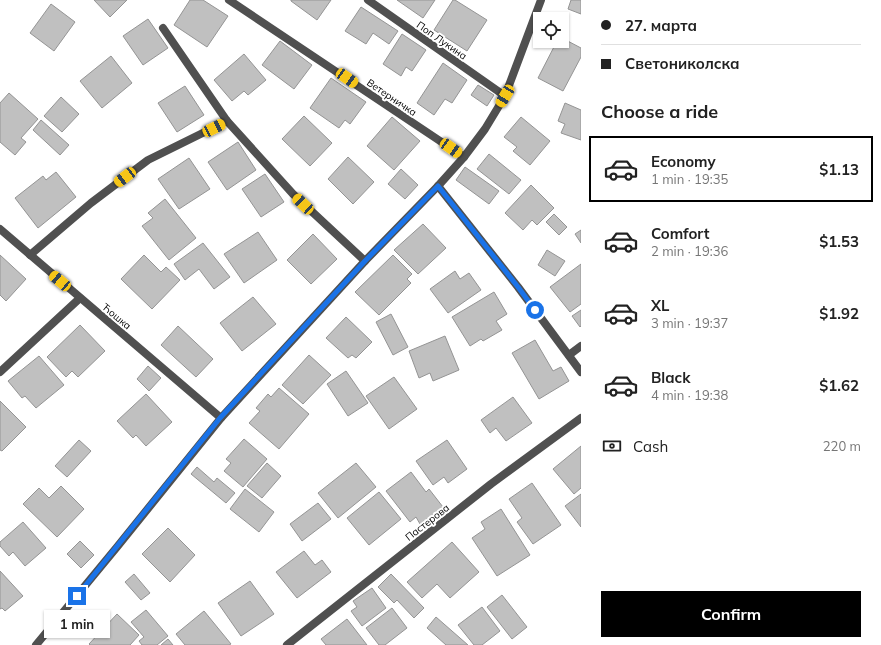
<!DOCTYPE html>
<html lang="en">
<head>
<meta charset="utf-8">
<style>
  :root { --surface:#fff; --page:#f6f6f6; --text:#222; --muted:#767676; --line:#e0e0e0; --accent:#000 }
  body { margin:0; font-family:Mulish,sans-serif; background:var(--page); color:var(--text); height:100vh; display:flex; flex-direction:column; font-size:15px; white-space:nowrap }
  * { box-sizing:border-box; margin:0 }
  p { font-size:13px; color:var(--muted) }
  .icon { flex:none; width:22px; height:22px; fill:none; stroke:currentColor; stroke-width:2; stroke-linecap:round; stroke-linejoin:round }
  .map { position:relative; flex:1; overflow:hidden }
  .panel { display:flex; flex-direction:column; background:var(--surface); width:300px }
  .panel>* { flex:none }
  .banner { display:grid; align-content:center; height:88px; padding:0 20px; background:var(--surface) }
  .controls { position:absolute; left:533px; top:12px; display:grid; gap:8px }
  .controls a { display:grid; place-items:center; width:36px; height:36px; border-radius:0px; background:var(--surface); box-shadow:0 1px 3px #0004; font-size:20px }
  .end { position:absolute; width:18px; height:18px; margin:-9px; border:5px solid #1a73e8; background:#fff; box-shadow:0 0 0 2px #fff }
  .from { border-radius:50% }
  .bubble { position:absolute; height:28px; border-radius:0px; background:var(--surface); box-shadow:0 1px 3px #0004; font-size:13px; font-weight:700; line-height:28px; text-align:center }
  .car { position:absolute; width:12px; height:24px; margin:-12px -6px; border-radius:5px; box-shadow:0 0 3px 1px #0007; background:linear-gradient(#f5c518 24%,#345 0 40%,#f5c518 0 76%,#345 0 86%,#f5c518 0) }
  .banner b { display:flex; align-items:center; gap:14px; height:38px; font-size:15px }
  .banner b+b { border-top:1px solid var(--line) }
  .banner i { width:10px; height:10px; background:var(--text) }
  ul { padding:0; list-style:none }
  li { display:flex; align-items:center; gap:12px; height:66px; margin:0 8px 6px; padding:0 12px; border:2px solid transparent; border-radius:0px }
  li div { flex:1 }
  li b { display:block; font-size:15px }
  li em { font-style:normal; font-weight:700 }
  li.on { border-color:var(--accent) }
  li>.icon { width:36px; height:36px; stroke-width:1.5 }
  h2 { padding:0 20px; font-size:18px; line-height:48px }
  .pay { display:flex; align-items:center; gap:10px; height:44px; padding:0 20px; font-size:15px }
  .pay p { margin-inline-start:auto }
  .action { display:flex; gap:8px; margin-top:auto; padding:8px 20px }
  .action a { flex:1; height:46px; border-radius:0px; background:var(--accent); color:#fff; font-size:16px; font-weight:700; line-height:46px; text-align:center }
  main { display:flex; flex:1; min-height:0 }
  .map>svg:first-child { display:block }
  .building { fill:#c0c0c0; stroke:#949494 }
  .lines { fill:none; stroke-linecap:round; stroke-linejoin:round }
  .street { stroke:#505050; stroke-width:8 }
  .route { stroke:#1a73e8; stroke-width:5 }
  .labels { text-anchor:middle; stroke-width:4; stroke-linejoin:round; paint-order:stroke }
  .street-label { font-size:10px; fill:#000; stroke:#fff }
</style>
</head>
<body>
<main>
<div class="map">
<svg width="581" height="645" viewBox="0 0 581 645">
  <rect width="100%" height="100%" fill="#fff"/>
  <g class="building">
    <polygon points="94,0 127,0 110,17"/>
    <polygon points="190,0 203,0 228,16 207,47 174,25"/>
    <polygon points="291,0 331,0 317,20 291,1"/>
    <polygon points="397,0 435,0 423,18"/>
    <polygon points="453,0 455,0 487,20 467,51 434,30"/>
    <polygon points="571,0 581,0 581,14 568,9"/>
    <polygon points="51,4 75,22 54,51 30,33"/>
    <polygon points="361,7 398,31 389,44 373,33 366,44 345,31"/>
    <polygon points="148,19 168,48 143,65 123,36"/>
    <polygon points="402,34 426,50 412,71 406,67 401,76 383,64"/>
    <polygon points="562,38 581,48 581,57 563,91 538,78 557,41 562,41"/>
    <polygon points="280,41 312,65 294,89 262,65"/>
    <polygon points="244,54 266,80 248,95 244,91 232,101 214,80"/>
    <polygon points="111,56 132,83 102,108 80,81"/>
    <polygon points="443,63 467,80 452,103 445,99 434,115 417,103"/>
    <polygon points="331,78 366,102 350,124 345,120 339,128 310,108"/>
    <polygon points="478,85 494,95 487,106 471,95"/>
    <polygon points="185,86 204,115 177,132 158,103"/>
    <polygon points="9,93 38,119 21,138 26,142 15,155 0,142 0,103"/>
    <polygon points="61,97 79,114 62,132 44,116"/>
    <polygon points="565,103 581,110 581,140 561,133 565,124 558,121"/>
    <polygon points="304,116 332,143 310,166 282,139"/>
    <polygon points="392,117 420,141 394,170 367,146"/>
    <polygon points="521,117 550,141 530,165 513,151 517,147 504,137"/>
    <polygon points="41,120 69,145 60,155 33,130"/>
    <polygon points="238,142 256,170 227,190 208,162"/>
    <polygon points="489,154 521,180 509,194 477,169"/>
    <polygon points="348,157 374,182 353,204 328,179"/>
    <polygon points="189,158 210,189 179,209 158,179"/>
    <polygon points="465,167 499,191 489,204 456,180"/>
    <polygon points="401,169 418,185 405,199 388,184"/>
    <polygon points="56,172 76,197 38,228 15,198 43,176 46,180"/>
    <polygon points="265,174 284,202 261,217 242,189"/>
    <polygon points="531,185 554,208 537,225 532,220 523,230 505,213"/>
    <polygon points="165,199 196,238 169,260 142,226 153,218 148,213"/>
    <polygon points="554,214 567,227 559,235 546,222"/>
    <polygon points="423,224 446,248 418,274 394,250"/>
    <polygon points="581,230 581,243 575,234"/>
    <polygon points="258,232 277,260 244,283 224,254"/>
    <polygon points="313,234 337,259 311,284 287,260"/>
    <polygon points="203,243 230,277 214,289 199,269 185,280 174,264"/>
    <polygon points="547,250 565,261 555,276 538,265"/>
    <polygon points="0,255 26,279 6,301 0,295"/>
    <polygon points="144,255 161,272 166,267 180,280 152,309 121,279"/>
    <polygon points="393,255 412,274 407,279 411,283 379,315 355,292"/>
    <polygon points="581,264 581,304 570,312 550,287"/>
    <polygon points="455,271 460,279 469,273 481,290 448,313 430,289"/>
    <polygon points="494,292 507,314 496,321 502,330 483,341 481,339 470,346 452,317"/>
    <polygon points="253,297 276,324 242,351 220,323"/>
    <polygon points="581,310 581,326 580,327 572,316"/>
    <polygon points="391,314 408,347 393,355 376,322"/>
    <polygon points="346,317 372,342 356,358 352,355 348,358 326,338"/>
    <polygon points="80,325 105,351 78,377 72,371 66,377 47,357"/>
    <polygon points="178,326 213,359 196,377 161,345"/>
    <polygon points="445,336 459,370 433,381 430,373 419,378 409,351"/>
    <polygon points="535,340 553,371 561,367 569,381 539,399 512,353"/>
    <polygon points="309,355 331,375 303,404 282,385"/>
    <polygon points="39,356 64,385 36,408 25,396 22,398 8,381"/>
    <polygon points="148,366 161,378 149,391 137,379"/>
    <polygon points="346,371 368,403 348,416 327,384"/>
    <polygon points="394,377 417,409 389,429 366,396"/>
    <polygon points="279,388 309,414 279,449 249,423 260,411 256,408 268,394 271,397"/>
    <polygon points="146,394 172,422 146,446 136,435 133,438 117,421"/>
    <polygon points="513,397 532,423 506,441 496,428 490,433 481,420"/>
    <polygon points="0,401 26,427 2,451 0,450"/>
    <polygon points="244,439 267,459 243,487 224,471 231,463 226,459"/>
    <polygon points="79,440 91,451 67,477 55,466"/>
    <polygon points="447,440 467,469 448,483 444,477 433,485 416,461"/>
    <polygon points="581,446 581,488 574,494 553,469"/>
    <polygon points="267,463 281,476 262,498 247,486"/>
    <polygon points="356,463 376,487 338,518 318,493"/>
    <polygon points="197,467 214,482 217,478 235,493 226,503 191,474"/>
    <polygon points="411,472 426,492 429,489 443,507 420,524 416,517 410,522 386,491"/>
    <polygon points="532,483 561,525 533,544 517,522 522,518 509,499"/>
    <polygon points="61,486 84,509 57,537 23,504 39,488 49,498"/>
    <polygon points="245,489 274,512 259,532 230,509"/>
    <polygon points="379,492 401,519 369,545 347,518"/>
    <polygon points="581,494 581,527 565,506"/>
    <polygon points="318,503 331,519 302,541 290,524"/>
    <polygon points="501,509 530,555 497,576 472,538 485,529 481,522"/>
    <polygon points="23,522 46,548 25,566 13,552 9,556 0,546 0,542"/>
    <polygon points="168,528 195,555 170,582 142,554"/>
    <polygon points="80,541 94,555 81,568 67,554"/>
    <polygon points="452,542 479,572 450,598 437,584 422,598 407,582"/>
    <polygon points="304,551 315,565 322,560 331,572 297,598 276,572"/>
    <polygon points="0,571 23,596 5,611 2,608 0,609"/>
    <polygon points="134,574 150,593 141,600 125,582"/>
    <polygon points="391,574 424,608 414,618 397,600 394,603 378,587"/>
    <polygon points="250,581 274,614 241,636 218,603"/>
    <polygon points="372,588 386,608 362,626 351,611 357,607 353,601"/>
    <polygon points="502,595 527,627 512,639 487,607"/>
    <polygon points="482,607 500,631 482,645 474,645 458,625"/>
    <polygon points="392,608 407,628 385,645 379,645 366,628"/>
    <polygon points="146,610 168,636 157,645 142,645 139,641 144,637 131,622"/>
    <polygon points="204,611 231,644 229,645 185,645 176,634"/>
    <polygon points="117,614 139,635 130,645 90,645 89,644"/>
    <polygon points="436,617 468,645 446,645 427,628"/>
    <polygon points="347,619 367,645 326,645 321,639"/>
    <polygon points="168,639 173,645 161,645"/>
  </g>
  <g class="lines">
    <g class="street">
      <polyline points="229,0 464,157"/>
      <polyline points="368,0 505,96"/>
      <polyline points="163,28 227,121 293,194 365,261"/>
      <polyline points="438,186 518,287 581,372"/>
      <polyline points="0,229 221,418"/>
      <polyline points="30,255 91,203 148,160 227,121"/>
      <polyline points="569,355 581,346"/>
      <polyline points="0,372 80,298"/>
      <polyline points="36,645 117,547 221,418 365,261 438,186 464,157 485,129 505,96 541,0"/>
      <polyline points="287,645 491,484 581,418"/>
    </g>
  </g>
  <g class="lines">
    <polyline class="route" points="77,596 220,418 365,261 438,186 518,287 535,310"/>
  </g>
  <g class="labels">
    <g class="street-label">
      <text transform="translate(442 40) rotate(35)" y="4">Поп Лукина</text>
      <text transform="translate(392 97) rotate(34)" y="4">Ветерничка</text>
      <text transform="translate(117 316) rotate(40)" y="4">Ћошка</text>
      <text transform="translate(427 522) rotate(-38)" y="4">Пастерова</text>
    </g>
  </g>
</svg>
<div class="controls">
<a><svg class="icon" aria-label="locate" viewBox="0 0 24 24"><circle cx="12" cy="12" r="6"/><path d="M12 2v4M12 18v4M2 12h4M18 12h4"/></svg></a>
</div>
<i class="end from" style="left:535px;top:310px"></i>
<i class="end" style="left:77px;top:596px"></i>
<div class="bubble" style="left:44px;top:610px;width:66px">1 min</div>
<i class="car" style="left:347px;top:78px;rotate:124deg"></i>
<i class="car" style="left:505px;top:96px;rotate:211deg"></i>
<i class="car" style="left:214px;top:128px;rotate:64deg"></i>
<i class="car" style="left:451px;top:148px;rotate:124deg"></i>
<i class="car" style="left:125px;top:177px;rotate:233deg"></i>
<i class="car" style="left:303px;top:204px;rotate:313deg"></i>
<i class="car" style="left:60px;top:281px;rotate:310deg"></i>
</div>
<section class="panel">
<div class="banner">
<b><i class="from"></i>27. марта</b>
<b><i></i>Светониколска</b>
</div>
<h2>Choose a ride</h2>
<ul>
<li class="on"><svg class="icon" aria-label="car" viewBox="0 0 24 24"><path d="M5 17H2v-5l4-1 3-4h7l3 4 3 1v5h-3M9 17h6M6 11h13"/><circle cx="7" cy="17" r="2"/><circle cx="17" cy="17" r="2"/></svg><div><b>Economy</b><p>1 min · 19:35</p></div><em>$1.13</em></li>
<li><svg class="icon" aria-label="car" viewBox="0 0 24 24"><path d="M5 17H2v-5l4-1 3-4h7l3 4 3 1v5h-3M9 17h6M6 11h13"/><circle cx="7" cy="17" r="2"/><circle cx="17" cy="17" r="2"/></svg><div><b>Comfort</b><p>2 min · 19:36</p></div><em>$1.53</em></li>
<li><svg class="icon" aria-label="car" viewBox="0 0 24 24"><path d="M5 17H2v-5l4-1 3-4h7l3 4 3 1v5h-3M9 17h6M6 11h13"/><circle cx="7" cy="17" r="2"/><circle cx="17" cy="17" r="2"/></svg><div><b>XL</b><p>3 min · 19:37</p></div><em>$1.92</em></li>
<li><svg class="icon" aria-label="car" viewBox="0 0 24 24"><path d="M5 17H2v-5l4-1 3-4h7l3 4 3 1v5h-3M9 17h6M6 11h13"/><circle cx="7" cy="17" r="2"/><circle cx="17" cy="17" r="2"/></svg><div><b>Black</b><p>4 min · 19:38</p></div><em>$1.62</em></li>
</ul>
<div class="pay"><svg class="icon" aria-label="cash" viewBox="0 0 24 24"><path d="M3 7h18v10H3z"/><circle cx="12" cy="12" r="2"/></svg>Cash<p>220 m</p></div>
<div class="action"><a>Confirm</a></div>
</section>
</main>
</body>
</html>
